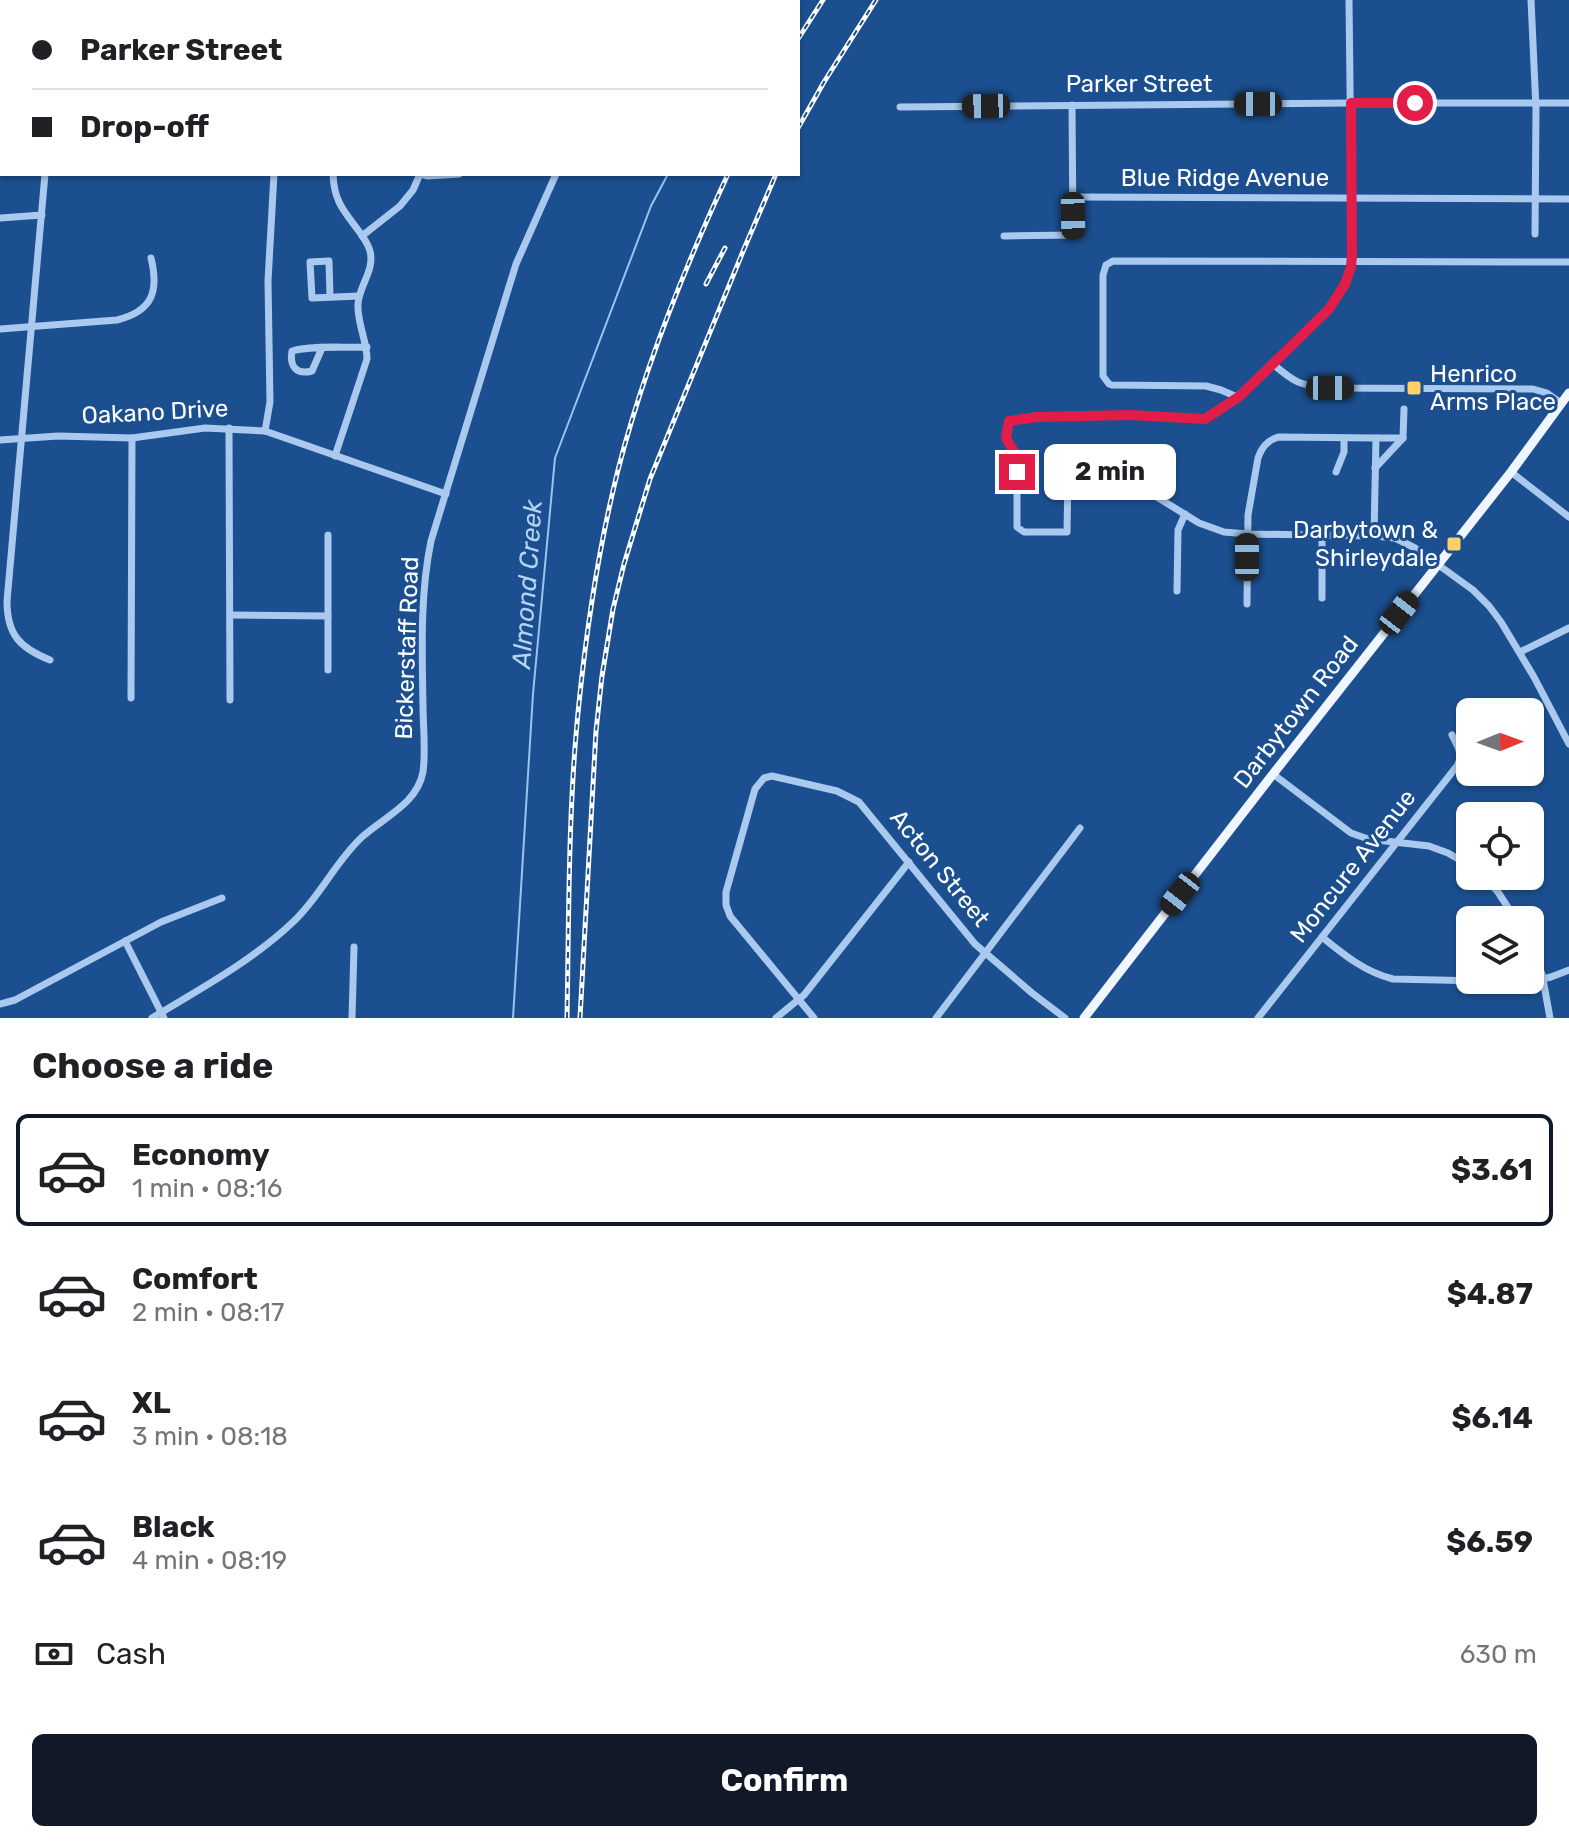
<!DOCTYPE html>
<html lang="en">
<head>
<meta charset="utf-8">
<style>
  :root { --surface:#fff; --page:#f2f2f2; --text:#202124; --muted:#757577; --line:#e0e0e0; --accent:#111827 }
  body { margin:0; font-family:Rubik,sans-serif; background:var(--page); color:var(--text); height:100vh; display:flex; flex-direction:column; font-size:30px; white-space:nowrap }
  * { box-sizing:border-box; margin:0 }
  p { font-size:26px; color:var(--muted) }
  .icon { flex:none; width:44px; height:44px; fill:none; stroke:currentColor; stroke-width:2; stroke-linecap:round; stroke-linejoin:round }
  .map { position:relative; height:1018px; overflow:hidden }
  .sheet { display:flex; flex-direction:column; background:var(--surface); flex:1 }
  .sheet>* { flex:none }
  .guide { position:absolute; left:0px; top:0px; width:800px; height:176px; box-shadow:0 2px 6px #0004; display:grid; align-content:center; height:176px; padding:0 32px; background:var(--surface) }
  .needle { width:52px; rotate:89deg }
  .controls { position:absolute; left:1456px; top:698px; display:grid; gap:16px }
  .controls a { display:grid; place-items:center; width:88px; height:88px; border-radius:12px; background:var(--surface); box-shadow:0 2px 6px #0004; font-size:40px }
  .end { position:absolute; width:36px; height:36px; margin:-18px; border:10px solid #e11d48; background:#fff; box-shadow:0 0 0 4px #fff }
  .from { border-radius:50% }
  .bubble { position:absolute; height:56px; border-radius:12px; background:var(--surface); box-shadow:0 2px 6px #0004; font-size:26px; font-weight:700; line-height:56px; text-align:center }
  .car { position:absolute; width:24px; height:48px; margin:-24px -12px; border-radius:10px; box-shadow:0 0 6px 2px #0007; background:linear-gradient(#222 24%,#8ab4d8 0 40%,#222 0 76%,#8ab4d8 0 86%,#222 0) }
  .guide b { display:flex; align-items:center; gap:28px; height:76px; font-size:30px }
  .guide b+b { border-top:2px solid var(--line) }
  .guide i { width:20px; height:20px; background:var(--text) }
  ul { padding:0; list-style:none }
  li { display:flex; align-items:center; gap:24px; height:112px; margin:0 16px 12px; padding:0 16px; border:4px solid transparent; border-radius:12px }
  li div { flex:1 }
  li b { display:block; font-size:30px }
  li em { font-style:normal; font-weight:700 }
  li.active { border-color:var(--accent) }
  li>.icon { width:72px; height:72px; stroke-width:1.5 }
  h2 { padding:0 32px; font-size:36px; line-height:96px }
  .pay { display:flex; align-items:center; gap:20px; height:88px; padding:0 32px; font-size:30px }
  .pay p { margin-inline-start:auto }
  .button { display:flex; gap:16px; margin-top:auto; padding:16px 32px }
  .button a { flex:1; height:92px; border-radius:12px; background:var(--accent); color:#fff; font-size:32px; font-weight:700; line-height:92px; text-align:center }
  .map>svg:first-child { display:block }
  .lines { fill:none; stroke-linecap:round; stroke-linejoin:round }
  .stream { stroke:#9cc4f0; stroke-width:2 }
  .minor { stroke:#a9c9ee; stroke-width:7 }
  .major { stroke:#f0f6ff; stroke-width:9 }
  .rail-casing { stroke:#fff; stroke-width:5 }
  .rail { stroke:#1b4f8f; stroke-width:2; stroke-dasharray:6; stroke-linecap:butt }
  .route { stroke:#e11d48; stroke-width:10 }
  .poi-dot { fill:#ffd166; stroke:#1b4f8f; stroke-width:3 }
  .labels { text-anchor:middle; stroke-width:6; stroke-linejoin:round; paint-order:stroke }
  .street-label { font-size:24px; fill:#fff; stroke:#1b4f8f }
  .poi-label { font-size:24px; fill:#fff; stroke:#1b4f8f; text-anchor:start }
  .water-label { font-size:26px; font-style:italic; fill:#b5d3f5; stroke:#1b4f8f }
</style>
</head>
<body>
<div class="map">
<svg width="1569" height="1018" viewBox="0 0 1569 1018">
  <rect width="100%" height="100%" fill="#1b4f8f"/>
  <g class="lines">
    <g class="stream">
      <polyline points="759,2 760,0"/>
      <polyline points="513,1018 533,694 555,458 651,206 668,174"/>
    </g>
    <g class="minor">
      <polyline points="111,0 111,2"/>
      <path d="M 1349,0 L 1352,255 C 1350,276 1342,293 1329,309 L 1237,397 L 1221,390 L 1206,386 L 1112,385 L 1109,384 L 1103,376 L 1103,275 L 1106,265 L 1113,261 C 1265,261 1417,261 1569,262"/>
      <polyline points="1531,0 1536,109 1535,234"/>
      <polyline points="632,2 633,0"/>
      <polyline points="900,107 1351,103 1569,103"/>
      <polyline points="0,116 2,116"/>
      <path d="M 45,174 L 7,601 C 7,635 20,648 50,660"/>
      <path d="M 333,174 C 334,203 345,212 361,234 C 365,240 368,244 370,251 C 375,270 359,286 358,304 C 357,323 367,341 367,359 L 335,456"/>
      <polyline points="1073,197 1569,199"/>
      <polyline points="0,218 42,215"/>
      <polyline points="362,236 400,206 413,190 420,174 427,176 459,174"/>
      <polyline points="1004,236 1073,235 1072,105"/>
      <polyline points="330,297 329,261 310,262 312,298 359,296"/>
      <path d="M 0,329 L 117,320 C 153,311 159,291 151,258"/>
      <path d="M 322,348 L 312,371 C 297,375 289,367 292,351 C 313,345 344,348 367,347"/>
      <path d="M 1273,364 C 1296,384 1300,385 1330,388 L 1533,389 L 1547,393 L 1561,403"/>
      <polyline points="229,428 230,700"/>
      <polyline points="265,431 270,402 268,281 274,174"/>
      <polyline points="1376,438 1403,438"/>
      <polyline points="0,440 58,436 132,438 205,428 265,431 446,494"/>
      <circle cx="1070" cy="468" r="7"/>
      <polyline points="1077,467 1108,466 1119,470 1134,479 1152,494 1199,523 1224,532 1248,534 1374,536 1395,538 1415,548 1473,590 1489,606 1501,622 1534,677 1569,744"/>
      <polyline points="1375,468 1403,438 1404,409"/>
      <polyline points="1336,472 1344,452 1344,438"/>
      <polyline points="1511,472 1569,517"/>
      <polyline points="1068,476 1067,532 1024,532 1017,527 1017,457 1006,438 1009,421 1037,417 1130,415 1205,419 1236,397"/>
      <polyline points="328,535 328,670"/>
      <polyline points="1322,535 1322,598"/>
      <polyline points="1177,591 1178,530 1185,514"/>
      <path d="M 1247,604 L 1248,515 L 1258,458 C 1262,447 1267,441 1278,437 L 1376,438 L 1374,536"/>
      <polyline points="230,615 328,616"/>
      <polyline points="1520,652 1569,628"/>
      <polyline points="131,698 132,438"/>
      <polyline points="1273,774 1351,833 1368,839 1429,846 1448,853 1470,866"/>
      <polyline points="1483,876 1498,892 1516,920"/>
      <path d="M 1322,937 C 1344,955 1365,972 1393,979 L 1529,982 L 1551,977 L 1569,970"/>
      <polyline points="125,941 164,1018"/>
      <polyline points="1530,948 1542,974 1550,1018"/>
      <polyline points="0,1004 15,1000 161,922 222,898"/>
      <path d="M 152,1018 C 200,989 252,961 293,922 C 320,897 335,862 362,837 C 384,817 417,804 423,772 C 426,750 423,727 423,705 C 422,650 420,594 431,541 L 516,264 L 556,174"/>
      <polyline points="352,1018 354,947"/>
      <polyline points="776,1018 804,995 909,862"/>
      <polyline points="814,1018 730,916 726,905 726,892 755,789 764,778 772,776 837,791 859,802 975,944 1032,993 1065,1018"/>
      <polyline points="936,1018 1080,828"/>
      <path d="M 1258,1018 L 1457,766 C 1464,755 1457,745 1452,735"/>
    </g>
    <polyline class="major" points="1084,1018 1273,774 1511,472 1569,393"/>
    <g class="rail-casing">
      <g id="rail">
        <polyline points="798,39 823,0"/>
        <polyline points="798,128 824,82 876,0"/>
        <polyline points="706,284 725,248"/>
        <path d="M 567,1018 C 569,913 568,807 579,703 C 587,625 599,546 618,470 C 644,368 684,269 728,174"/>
        <polyline points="580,1018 596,731 602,676 613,609 624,564 650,479 744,249 776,174"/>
      </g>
    </g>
    <use href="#rail" class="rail"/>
  </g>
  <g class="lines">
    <polyline class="route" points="1017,472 1017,457 1006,438 1009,421 1037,417 1130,415 1205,419 1240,396 1329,309 1345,284 1351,267 1352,255 1351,103 1415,103"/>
  </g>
  <g class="poi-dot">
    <rect x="1406" y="380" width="16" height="16" rx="4"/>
    <rect x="1446" y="536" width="16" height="16" rx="4"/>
  </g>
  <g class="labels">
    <g class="street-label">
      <text x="1139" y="92">Parker Street</text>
      <text x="1225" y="186">Blue Ridge Avenue</text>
      <text transform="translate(155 412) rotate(-3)" y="8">Oakano Drive</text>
      <text transform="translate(407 648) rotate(-88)" y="8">Bickerstaff Road</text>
      <text transform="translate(1296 712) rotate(-52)" y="8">Darbytown Road</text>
      <text transform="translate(1353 866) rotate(-52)" y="8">Moncure Avenue</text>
      <text transform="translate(940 868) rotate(51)" y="8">Acton Street</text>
    </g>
    <g class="poi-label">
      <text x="1430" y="382">Henrico<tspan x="1430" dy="28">Arms Place</tspan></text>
      <text x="1438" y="538" text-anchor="end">Darbytown &amp;<tspan x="1438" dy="28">Shirleydale</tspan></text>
    </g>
    <g class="water-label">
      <text transform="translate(527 584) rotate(-86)" y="9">Almond Creek</text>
    </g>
  </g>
</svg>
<div class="controls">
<a><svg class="needle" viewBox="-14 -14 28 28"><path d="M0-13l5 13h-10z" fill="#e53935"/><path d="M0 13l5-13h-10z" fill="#757577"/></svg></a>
<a><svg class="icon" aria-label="locate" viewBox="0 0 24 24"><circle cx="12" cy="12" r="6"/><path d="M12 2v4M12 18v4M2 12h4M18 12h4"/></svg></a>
<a><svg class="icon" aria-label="layers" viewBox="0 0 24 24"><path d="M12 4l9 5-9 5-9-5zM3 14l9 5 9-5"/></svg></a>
</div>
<i class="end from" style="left:1415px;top:103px"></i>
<i class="end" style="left:1017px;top:472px"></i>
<div class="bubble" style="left:1044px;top:444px;width:132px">2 min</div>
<i class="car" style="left:1258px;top:104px;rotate:270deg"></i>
<i class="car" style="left:986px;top:106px;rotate:269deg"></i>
<i class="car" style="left:1073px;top:216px;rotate:179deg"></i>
<i class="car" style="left:1330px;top:388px;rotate:90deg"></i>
<i class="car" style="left:1247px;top:557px;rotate:0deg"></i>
<i class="car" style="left:1399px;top:613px;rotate:38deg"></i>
<i class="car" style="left:1180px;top:894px;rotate:218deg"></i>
<div class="guide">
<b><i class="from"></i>Parker Street</b>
<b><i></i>Drop-off</b>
</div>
</div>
<section class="sheet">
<h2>Choose a ride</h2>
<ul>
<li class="active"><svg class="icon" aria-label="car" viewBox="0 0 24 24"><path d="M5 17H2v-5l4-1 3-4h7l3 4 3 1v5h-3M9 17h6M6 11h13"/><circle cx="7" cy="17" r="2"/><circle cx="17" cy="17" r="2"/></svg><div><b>Economy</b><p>1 min · 08:16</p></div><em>$3.61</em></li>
<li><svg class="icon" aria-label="car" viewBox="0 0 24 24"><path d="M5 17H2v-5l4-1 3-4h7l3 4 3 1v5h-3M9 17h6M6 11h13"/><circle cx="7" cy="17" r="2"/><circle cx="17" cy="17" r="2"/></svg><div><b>Comfort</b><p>2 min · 08:17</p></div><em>$4.87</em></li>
<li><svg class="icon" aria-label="car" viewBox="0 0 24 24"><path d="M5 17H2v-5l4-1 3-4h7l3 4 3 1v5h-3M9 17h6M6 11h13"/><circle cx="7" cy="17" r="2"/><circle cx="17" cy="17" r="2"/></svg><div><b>XL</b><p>3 min · 08:18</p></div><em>$6.14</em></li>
<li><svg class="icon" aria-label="car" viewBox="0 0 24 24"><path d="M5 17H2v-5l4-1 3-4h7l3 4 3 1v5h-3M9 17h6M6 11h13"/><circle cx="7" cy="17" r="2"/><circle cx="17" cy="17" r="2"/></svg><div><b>Black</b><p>4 min · 08:19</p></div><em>$6.59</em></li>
</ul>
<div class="pay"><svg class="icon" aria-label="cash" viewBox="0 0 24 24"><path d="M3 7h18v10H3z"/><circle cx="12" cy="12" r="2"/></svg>Cash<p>630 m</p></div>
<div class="button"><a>Confirm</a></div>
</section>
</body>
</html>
